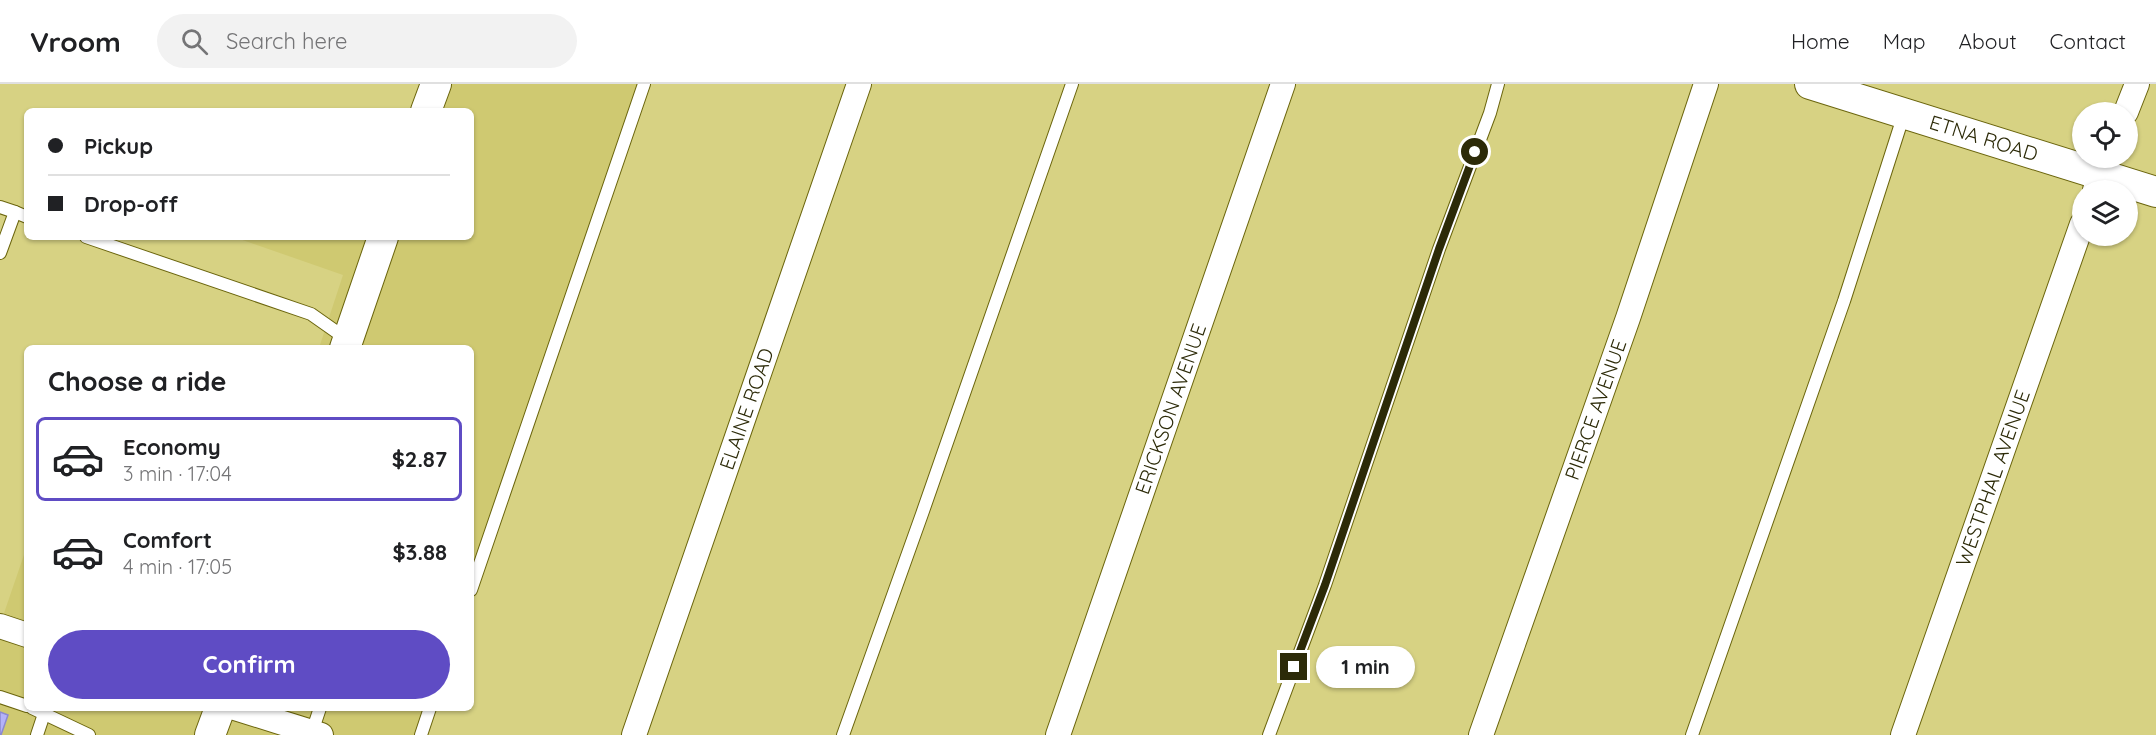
<!DOCTYPE html>
<html lang="en">
<head>
<meta charset="utf-8">
<style>
  :root { --surface:#fff; --page:#f2f2f2; --text:#202124; --muted:#757577; --line:#e0e0e0; --accent:#5f4cc4 }
  body { margin:0; font-family:Quicksand,sans-serif; background:var(--page); color:var(--text); height:100vh; display:flex; flex-direction:column; font-size:22px; white-space:nowrap }
  * { box-sizing:border-box; margin:0 }
  p { font-size:20px; color:var(--muted) }
  .icon { flex:none; width:33px; height:33px; fill:none; stroke:currentColor; stroke-width:2; stroke-linecap:round; stroke-linejoin:round }
  .map { position:relative; flex:1; overflow:hidden }
  .panel { position:absolute; left:24px; top:261px; width:450px; height:366px; display:flex; flex-direction:column; background:var(--surface); border-radius:9px; box-shadow:0 2px 4px #0004 }
  .panel>* { flex:none }
  .guide { position:absolute; left:24px; top:24px; width:450px; height:132px; border-radius:9px; box-shadow:0 2px 4px #0004; display:grid; align-content:center; height:132px; padding:0 24px; background:var(--surface) }
  .controls { position:absolute; left:2072px; top:18px; display:grid; gap:12px }
  .controls a { display:grid; place-items:center; width:66px; height:66px; border-radius:50%; background:var(--surface); box-shadow:0 2px 4px #0004; font-size:30px }
  .end { position:absolute; width:27px; height:27px; margin:-14px; border:8px solid #2c2a08; background:#fff; box-shadow:0 0 0 3px #fff }
  .from { border-radius:50% }
  .bubble { position:absolute; height:42px; border-radius:21px; background:var(--surface); box-shadow:0 2px 4px #0004; font-size:20px; font-weight:800; line-height:42px; text-align:center }
  .guide b { display:flex; align-items:center; gap:21px; height:57px; font-size:22px }
  .guide b+b { border-top:2px solid var(--line) }
  .guide i { width:15px; height:15px; background:var(--text) }
  ul { padding:0; list-style:none }
  li { display:flex; align-items:center; gap:18px; height:84px; margin:0 12px 9px; padding:0 12px; border:3px solid transparent; border-radius:9px }
  li div { flex:1 }
  li b { display:block; font-size:22px }
  li em { font-style:normal; font-weight:800 }
  li.selected { border-color:var(--accent) }
  li>.icon { width:54px; height:54px; stroke-width:1.5 }
  h2 { padding:0 24px; font-size:27px; line-height:72px }
  .action { display:flex; gap:12px; margin-top:auto; padding:12px 24px }
  .action a { flex:1; height:69px; border-radius:36px; background:var(--accent); color:#fff; font-size:24px; font-weight:800; line-height:69px; text-align:center }
  header { display:flex; align-items:center; gap:36px; box-sizing:border-box; height:84px; padding:0 30px; background:var(--surface); border-bottom:2px solid var(--line) }
  header strong { font-size:28px }
  nav { display:flex; gap:33px; margin-inline-start:auto; font-size:21px }
  .search { width:420px; height:54px; background:var(--page); display:flex; align-items:center; gap:15px; box-sizing:border-box; padding:0 21px; border-radius:33px; color:var(--muted); font-size:22px }
  .map>svg:first-child { display:block }
  .built { fill:#cfc971 }
  .building { fill:#b4b2f9; stroke:#8c89ce; stroke-width:1.5 }
  .lines { fill:none; stroke-linecap:round; stroke-linejoin:round }
  .service-casing { stroke:#6b650d; stroke-width:14 }
  .minor-casing { stroke:#6b650d; stroke-width:26 }
  .tertiary-casing { stroke:#6b650d; stroke-width:32 }
  .service { stroke:#fff; stroke-width:12 }
  .minor { stroke:#fff; stroke-width:24 }
  .tertiary { stroke:#fff; stroke-width:30 }
  .route { stroke:#2c2a08; stroke-width:8 }
  .labels { text-anchor:middle; stroke-width:4.5; stroke-linejoin:round; paint-order:stroke }
  .street-label { font-size:20px; fill:#2c2a08; stroke:#e4e090 }
</style>
</head>
<body>
<header>
<strong>Vroom</strong>
<div class="search"><svg class="icon" aria-label="search" viewBox="0 0 24 24"><circle cx="10" cy="10" r="6"/><path d="M15 15l6 6"/></svg>Search here</div>
<nav><a>Home</a><a>Map</a><a>About</a><a>Contact</a></nav>
</header>
<div class="map">
<svg width="2156" height="651" viewBox="0 0 2156 651">
  <rect width="100%" height="100%" fill="#d7d283"/>
  <g class="built">
    <polygon points="437,0 647,0 471,507 471,264 319,264 343,191 234,153 471,153 471,27 427,27"/>
    <polygon points="27,462 27,624 430,624 421,651 0,651 0,535 2,535"/>
  </g>
  <polygon class="building" points="0,628 8,631 1,651 0,651"/>
  <g class="lines">
    <g class="service-casing">
      <g id="service">
        <polyline points="0,123 15,128 0,169"/>
        <polyline points="15,128 27,133"/>
        <polyline points="86,153 311,230 348,256"/>
        <polyline points="471,506 644,0"/>
        <polyline points="0,613 27,622"/>
        <polyline points="32,624 89,651"/>
        <polyline points="312,648 320,624"/>
        <polyline points="37,651 46,624"/>
        <polyline points="421,651 430,624"/>
        <polyline points="843,651 922,430 1072,0"/>
        <polyline points="1269,651 1325,501 1439,165 1490,29 1498,0"/>
        <polyline points="1692,651 1844,217 1904,30"/>
      </g>
    </g>
    <g class="minor-casing">
      <g id="minor">
        <polyline points="2126,28 2137,0"/>
        <polyline points="2095,106 2108,74"/>
        <polyline points="0,542 27,551"/>
        <polyline points="235,624 321,651"/>
        <path id="s1" d="M 634,651 L 859,0"/>
        <path id="s2" d="M 1058,651 L 1283,0"/>
        <path id="s3" d="M 1481,651 L 1628,234 L 1706,0"/>
        <path id="s4" d="M 1903,651 L 2082,140"/>
      </g>
    </g>
    <g class="tertiary-casing">
      <g id="tertiary">
        <path id="s5" d="M 1810,0 L 2156,108"/>
        <polyline points="426,27 436,0"/>
        <polyline points="345,264 383,153"/>
        <polyline points="210,651 220,624"/>
      </g>
    </g>
    <use href="#service" class="service"/>
    <use href="#minor" class="minor"/>
    <use href="#tertiary" class="tertiary"/>
  </g>
  <g class="lines">
    <polyline class="route" points="1294,583 1325,501 1439,165 1475,68"/>
  </g>
  <g class="labels">
    <g class="street-label">
      <text dy="7" stroke="none"><textPath href="#s5" startOffset="182">ETNA ROAD</textPath></text>
      <text dy="7" stroke="none"><textPath href="#s1" startOffset="345">ELAINE ROAD</textPath></text>
      <text dy="7" stroke="none"><textPath href="#s2" startOffset="345">ERICKSON AVENUE</textPath></text>
      <text dy="7" stroke="none"><textPath href="#s3" startOffset="345">PIERCE AVENUE</textPath></text>
      <text dy="7" stroke="none"><textPath href="#s4" startOffset="272">WESTPHAL AVENUE</textPath></text>
    </g>
  </g>
</svg>
<div class="controls">
<a><svg class="icon" aria-label="locate" viewBox="0 0 24 24"><circle cx="12" cy="12" r="6"/><path d="M12 2v4M12 18v4M2 12h4M18 12h4"/></svg></a>
<a><svg class="icon" aria-label="layers" viewBox="0 0 24 24"><path d="M12 4l9 5-9 5-9-5zM3 14l9 5 9-5"/></svg></a>
</div>
<i class="end from" style="left:1475px;top:68px"></i>
<i class="end" style="left:1294px;top:583px"></i>
<div class="bubble" style="left:1316px;top:562px;width:99px">1 min</div>
<div class="guide">
<b><i class="from"></i>Pickup</b>
<b><i></i>Drop-off</b>
</div>
<section class="panel">
<h2>Choose a ride</h2>
<ul>
<li class="selected"><svg class="icon" aria-label="car" viewBox="0 0 24 24"><path d="M5 17H2v-5l4-1 3-4h7l3 4 3 1v5h-3M9 17h6M6 11h13"/><circle cx="7" cy="17" r="2"/><circle cx="17" cy="17" r="2"/></svg><div><b>Economy</b><p>3 min · 17:04</p></div><em>$2.87</em></li>
<li><svg class="icon" aria-label="car" viewBox="0 0 24 24"><path d="M5 17H2v-5l4-1 3-4h7l3 4 3 1v5h-3M9 17h6M6 11h13"/><circle cx="7" cy="17" r="2"/><circle cx="17" cy="17" r="2"/></svg><div><b>Comfort</b><p>4 min · 17:05</p></div><em>$3.88</em></li>
</ul>
<div class="action"><a>Confirm</a></div>
</section>
</div>
</body>
</html>
